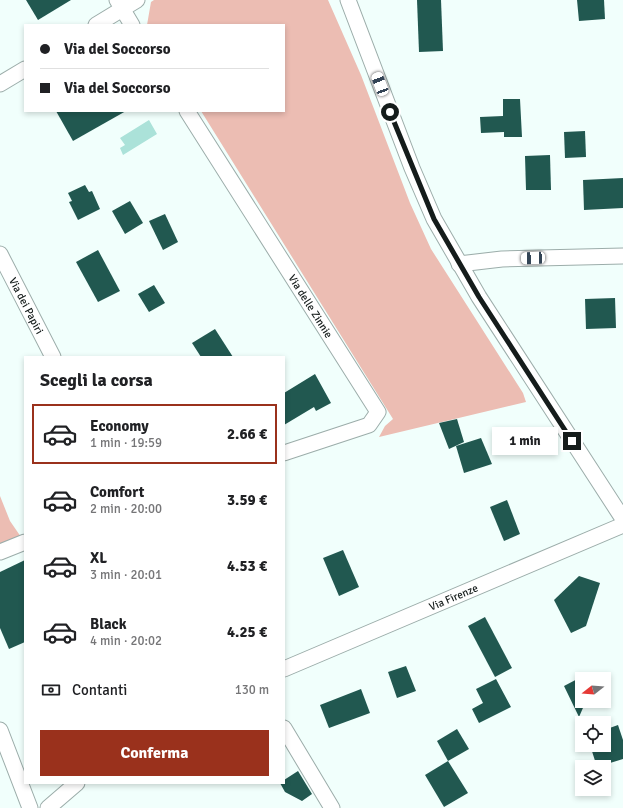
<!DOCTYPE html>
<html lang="it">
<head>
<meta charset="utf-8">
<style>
  :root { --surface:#fff; --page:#f6f6f6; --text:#202124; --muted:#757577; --line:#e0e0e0; --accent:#9a311c }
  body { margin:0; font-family:Signika,sans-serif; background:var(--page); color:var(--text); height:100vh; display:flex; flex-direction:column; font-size:15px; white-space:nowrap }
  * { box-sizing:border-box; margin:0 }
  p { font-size:13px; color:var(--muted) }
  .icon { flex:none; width:22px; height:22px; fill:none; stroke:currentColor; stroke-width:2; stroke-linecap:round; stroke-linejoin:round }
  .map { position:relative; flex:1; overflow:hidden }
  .panel { position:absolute; left:24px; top:356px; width:261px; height:428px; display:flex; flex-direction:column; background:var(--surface); border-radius:0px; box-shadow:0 2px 6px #0003 }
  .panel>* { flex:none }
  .banner { position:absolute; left:24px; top:24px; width:261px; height:88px; border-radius:0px; box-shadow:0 2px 6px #0003; display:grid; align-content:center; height:88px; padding:0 16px; background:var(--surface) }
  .needle { width:26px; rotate:253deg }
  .fabs { position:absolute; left:575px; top:672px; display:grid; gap:8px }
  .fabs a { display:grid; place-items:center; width:36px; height:36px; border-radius:0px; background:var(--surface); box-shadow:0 2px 6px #0003; font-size:20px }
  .end { position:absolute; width:18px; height:18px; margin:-9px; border:5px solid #151c1b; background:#fff; box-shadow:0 0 0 2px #fff }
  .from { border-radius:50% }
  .bubble { position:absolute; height:28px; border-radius:0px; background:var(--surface); box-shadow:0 2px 6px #0003; font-size:13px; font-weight:700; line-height:28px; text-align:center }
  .car { position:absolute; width:12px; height:24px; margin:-12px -6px; border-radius:5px; box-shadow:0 0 3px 1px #0007; background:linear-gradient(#fff 24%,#345 0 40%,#fff 0 76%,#345 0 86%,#fff 0) }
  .banner b { display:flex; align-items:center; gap:14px; height:38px; font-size:15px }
  .banner b+b { border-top:1px solid var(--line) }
  .banner i { width:10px; height:10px; background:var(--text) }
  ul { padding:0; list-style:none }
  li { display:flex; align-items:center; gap:12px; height:60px; margin:0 8px 6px; padding:0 8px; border:2px solid transparent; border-radius:0px }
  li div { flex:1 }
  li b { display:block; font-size:15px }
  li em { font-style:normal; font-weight:700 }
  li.active { border-color:var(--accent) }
  li>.icon { width:36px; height:36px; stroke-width:1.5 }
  h2 { padding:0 16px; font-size:18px; line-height:48px }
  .pay { display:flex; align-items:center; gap:10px; height:44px; padding:0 16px; font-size:15px }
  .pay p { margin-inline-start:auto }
  .cta { display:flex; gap:8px; margin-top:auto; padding:8px 16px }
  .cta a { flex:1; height:46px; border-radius:0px; background:var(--accent); color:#fff; font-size:16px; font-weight:700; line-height:46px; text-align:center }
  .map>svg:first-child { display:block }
  .green { fill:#ecbdb3 }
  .water { fill:#abe2d9 }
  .building { fill:#215850 }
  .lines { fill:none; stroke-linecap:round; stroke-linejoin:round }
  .minor-casing { stroke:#9cadaa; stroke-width:17 }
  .minor { stroke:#fff; stroke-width:15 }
  .route { stroke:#151c1b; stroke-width:5 }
  .labels { text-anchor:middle; stroke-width:4; stroke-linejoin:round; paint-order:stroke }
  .street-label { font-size:11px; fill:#151c1b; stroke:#f1fffc }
</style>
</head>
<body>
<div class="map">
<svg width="623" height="808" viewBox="0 0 623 808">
  <rect width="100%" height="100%" fill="#f1fffc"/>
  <g class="green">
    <polygon points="154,0 328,0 361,75 410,203 431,249 523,393 526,402 379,437 385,426 393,419 201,111 284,111 284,25 147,25 151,2"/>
    <polygon points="0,496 10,521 21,537 0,545"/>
  </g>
  <polygon class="water" points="149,120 157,134 123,155 120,148 125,145 120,138"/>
  <g class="building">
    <polygon points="26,0 71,0 38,20"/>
    <polygon points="417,0 441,0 443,51 419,52"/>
    <polygon points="577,0 604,0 605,19 579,21"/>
    <polygon points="503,99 520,99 522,137 504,137 504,132 481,133 480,117 503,116"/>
    <polygon points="56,111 126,111 73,141"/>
    <polygon points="585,131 586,157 565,158 564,132"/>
    <polygon points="550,155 551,190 526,190 525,156"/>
    <polygon points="623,178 623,208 584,210 583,180"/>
    <polygon points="85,185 89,192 92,191 100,209 78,220 69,202 72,201 68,193"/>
    <polygon points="130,201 143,223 125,234 112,211"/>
    <polygon points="165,214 178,242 163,250 149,221"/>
    <polygon points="98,250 120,291 98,302 76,262"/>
    <polygon points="154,285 165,303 149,312 138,294"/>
    <polygon points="615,298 616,328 586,329 585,299"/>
    <polygon points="215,329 233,357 201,357 192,343"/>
    <polygon points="315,374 331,403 316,411 314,407 284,425 284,393"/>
    <polygon points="457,419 464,442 449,449 439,423"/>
    <polygon points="481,438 492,464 464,473 456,446"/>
    <polygon points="507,500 520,534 504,541 490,507"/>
    <polygon points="343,550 359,587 339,596 323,558"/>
    <polygon points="25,560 25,642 9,649 0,628 0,572"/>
    <polygon points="579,576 600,583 586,626 571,633 554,600"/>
    <polygon points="485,617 512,668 495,677 468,626"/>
    <polygon points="406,666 416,691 397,698 388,672"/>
    <polygon points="585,675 595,679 582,679 582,701 586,701 579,717 564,686"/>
    <polygon points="496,679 511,707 479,723 472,709 483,703 476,689"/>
    <polygon points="361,689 370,713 329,728 320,705"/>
    <polygon points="618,725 623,740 623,759 597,767 590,745 604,745 604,730"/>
    <polygon points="457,729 469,749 448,761 437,741"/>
    <polygon points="448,761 468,793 444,807 425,775"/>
    <polygon points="298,771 312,794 302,801 285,792 280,783 284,783 284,780"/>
  </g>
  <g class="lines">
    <g class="minor-casing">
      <g id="minor">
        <polyline points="117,0 132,25"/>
        <polyline points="348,0 412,168 434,219 479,297 623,519"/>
        <polyline points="96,25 137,0"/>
        <polyline points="0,84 25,69"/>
        <path id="s1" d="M 187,111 L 378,412 L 369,425 L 284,453"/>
        <path id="s2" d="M 0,254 L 53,357"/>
        <polyline points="459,264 502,259 623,256"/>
        <polyline points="0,552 25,542"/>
        <path id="s3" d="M 284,669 L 623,525"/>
        <polyline points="284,728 332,808"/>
        <polyline points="0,730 30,808"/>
        <polyline points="48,808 77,783"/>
      </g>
    </g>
    <use href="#minor" class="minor"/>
  </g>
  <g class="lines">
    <polyline class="route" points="390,112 434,219 479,297 572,441"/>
  </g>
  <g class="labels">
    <g class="street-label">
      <text dy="4" stroke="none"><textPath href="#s2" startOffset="58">Via dei Papiri</textPath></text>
      <text dy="4" stroke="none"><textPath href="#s1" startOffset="231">Via delle Zinnie</textPath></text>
      <text dy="4" stroke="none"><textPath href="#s3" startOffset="184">Via Firenze</textPath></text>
    </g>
  </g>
</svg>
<div class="fabs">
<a><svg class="needle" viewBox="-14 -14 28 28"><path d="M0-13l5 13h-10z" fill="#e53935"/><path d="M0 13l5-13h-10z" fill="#757577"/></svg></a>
<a><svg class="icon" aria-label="locate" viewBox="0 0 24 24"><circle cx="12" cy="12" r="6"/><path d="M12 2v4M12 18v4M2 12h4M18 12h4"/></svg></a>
<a><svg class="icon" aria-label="layers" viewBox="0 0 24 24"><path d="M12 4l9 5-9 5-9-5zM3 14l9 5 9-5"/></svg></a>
</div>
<i class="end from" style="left:390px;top:112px"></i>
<i class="end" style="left:572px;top:441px"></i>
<div class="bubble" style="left:492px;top:427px;width:66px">1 min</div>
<i class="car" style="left:380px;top:84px;rotate:339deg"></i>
<i class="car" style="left:533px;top:258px;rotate:268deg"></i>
<div class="banner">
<b><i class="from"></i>Via del Soccorso</b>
<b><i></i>Via del Soccorso</b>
</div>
<section class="panel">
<h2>Scegli la corsa</h2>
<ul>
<li class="active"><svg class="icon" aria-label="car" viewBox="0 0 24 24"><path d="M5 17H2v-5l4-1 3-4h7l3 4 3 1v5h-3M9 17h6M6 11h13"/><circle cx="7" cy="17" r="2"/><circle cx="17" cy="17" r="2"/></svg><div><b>Economy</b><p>1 min · 19:59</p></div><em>2.66 €</em></li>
<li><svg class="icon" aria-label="car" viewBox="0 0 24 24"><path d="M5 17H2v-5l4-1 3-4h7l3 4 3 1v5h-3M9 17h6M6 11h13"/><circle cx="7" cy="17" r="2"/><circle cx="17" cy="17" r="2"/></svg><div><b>Comfort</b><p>2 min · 20:00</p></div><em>3.59 €</em></li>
<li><svg class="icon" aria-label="car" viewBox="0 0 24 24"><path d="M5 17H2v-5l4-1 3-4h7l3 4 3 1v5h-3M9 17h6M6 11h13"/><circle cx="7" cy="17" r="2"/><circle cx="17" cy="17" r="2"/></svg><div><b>XL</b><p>3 min · 20:01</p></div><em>4.53 €</em></li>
<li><svg class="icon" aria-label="car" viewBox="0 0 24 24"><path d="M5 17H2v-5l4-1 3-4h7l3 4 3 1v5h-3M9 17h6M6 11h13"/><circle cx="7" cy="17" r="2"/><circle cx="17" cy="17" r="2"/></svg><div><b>Black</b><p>4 min · 20:02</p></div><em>4.25 €</em></li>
</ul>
<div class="pay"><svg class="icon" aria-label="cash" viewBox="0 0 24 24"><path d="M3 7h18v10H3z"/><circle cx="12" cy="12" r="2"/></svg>Contanti<p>130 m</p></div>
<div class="cta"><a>Conferma</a></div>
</section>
</div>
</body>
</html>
